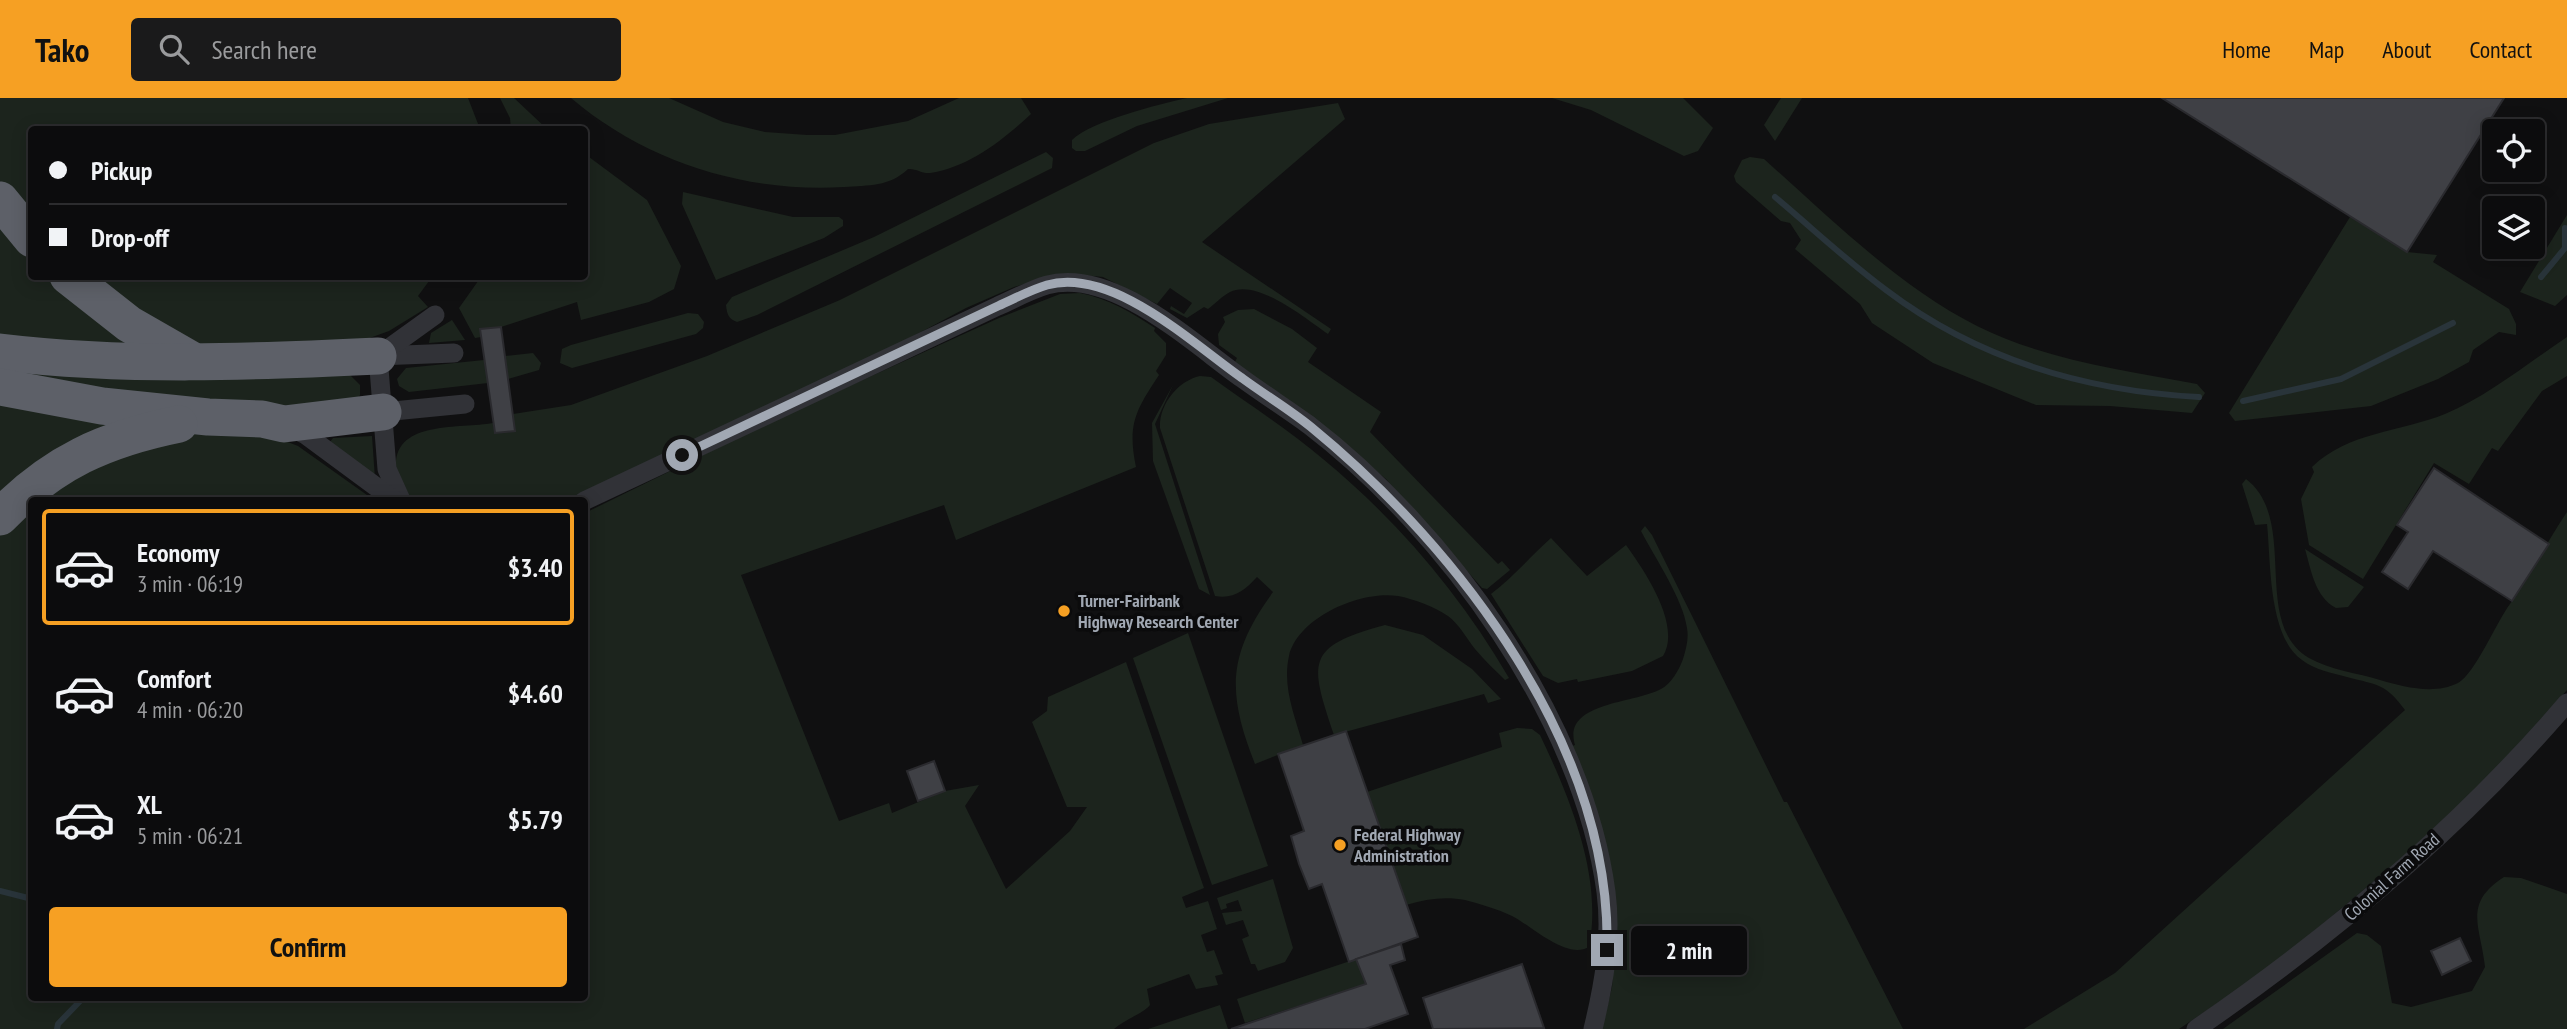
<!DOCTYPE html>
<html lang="en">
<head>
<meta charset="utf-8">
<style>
  :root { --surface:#0c0c0d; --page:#1a1a1b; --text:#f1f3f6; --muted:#9a9b9d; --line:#2c2c2e; --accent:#f6a023 }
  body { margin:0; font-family:"PT Sans Narrow",sans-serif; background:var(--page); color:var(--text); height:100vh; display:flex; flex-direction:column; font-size:26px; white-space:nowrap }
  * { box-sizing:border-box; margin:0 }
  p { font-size:23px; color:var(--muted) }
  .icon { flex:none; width:38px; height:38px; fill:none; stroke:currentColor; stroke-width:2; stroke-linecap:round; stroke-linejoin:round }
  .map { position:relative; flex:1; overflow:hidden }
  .drawer { position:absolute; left:28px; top:399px; width:560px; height:504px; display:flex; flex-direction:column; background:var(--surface); border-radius:7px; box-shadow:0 4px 18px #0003,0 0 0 2px var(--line) }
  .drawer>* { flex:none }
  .top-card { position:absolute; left:28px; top:28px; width:560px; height:154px; border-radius:7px; box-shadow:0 4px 18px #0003,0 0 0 2px var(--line); display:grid; align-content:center; height:154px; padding:0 21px; background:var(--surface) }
  .tools { position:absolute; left:2482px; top:21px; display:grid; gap:14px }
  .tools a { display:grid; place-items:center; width:63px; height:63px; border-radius:7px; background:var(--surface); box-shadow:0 4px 18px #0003,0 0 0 2px var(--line); font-size:35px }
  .end { position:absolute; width:32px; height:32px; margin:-16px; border:9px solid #a1a8b3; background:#111; box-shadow:0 0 0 4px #111 }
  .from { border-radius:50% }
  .bubble { position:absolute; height:49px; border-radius:7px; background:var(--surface); box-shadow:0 4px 18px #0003,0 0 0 2px var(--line); font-size:23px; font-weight:600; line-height:49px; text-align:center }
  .top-card b { display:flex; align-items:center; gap:24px; height:66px; font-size:26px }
  .top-card b+b { border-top:2px solid var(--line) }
  .top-card i { width:18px; height:18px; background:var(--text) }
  ul { padding:12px 0 0; list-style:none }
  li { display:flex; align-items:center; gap:21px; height:116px; margin:0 14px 10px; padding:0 7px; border:4px solid transparent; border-radius:7px }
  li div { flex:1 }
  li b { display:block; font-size:26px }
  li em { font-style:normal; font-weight:600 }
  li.selected { border-color:var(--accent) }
  li>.icon { width:63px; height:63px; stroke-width:1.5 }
  .primary-button { display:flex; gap:14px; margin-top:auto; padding:14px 21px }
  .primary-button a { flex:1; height:80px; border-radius:7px; background:var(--accent); color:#111; font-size:28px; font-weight:600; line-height:80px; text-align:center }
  header { display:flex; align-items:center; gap:42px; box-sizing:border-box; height:98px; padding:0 35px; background:var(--accent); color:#111 }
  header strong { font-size:33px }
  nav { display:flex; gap:38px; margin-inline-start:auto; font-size:24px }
  .search { width:490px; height:63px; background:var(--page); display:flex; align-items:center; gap:18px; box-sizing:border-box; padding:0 24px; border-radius:7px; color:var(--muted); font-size:26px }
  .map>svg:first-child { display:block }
  .green { fill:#1c241d }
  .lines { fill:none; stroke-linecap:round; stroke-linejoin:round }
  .stream { stroke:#29343a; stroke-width:6 }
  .building { fill:#3f4045; stroke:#2a2a2e; stroke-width:2 }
  .street { stroke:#313237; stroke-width:19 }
  .highway { stroke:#5d6068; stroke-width:37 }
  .route { stroke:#a1a8b3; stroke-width:9 }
  .poi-dot { fill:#f6a023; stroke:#0b0b0c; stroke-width:2.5 }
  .labels { text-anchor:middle; stroke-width:7; stroke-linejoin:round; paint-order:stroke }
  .poi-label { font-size:18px; font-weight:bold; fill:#a1a8b3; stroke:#0b0b0c; text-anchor:start }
  .street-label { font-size:18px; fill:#a1a8b3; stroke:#0b0b0c }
</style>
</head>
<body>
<header>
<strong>Tako</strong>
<div class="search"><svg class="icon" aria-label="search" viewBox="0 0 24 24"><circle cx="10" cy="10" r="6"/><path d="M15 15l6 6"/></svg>Search here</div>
<nav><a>Home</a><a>Map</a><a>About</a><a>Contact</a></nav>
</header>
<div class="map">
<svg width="2567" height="931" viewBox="0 0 2567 931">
  <rect width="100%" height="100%" fill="#101011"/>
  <g class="green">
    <polygon points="0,0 468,0 480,31 32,32 31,127 0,84"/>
    <polygon points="500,0 514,0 547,31 511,31 510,20"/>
    <path d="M 571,0 L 669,0 L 723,24 L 765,34 L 807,37 L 835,37 L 908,23 L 959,0 L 1021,0 L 1031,16 C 1003,42 969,69 930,75 C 922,76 916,70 908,71 C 889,89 869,87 844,89 C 746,95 646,64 571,0 Z"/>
    <path d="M 1187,0 L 1228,0 L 1137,28 L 1085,53 L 1076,53 L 1072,50 L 1072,42 C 1091,23 1160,6 1187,0 Z"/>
    <polygon points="1552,0 1683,0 1713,30 1698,53 1684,58 1591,12"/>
    <polygon points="1781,0 1802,0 1775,43 1764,27"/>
    <path d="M 1338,5 L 1345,21 L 1202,144 L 1331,231 L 1328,236 C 1306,221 1257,180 1230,194 C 1222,198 1215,206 1208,211 L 1204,209 L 1187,220 L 1170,211 L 1171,208 L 1184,216 L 1192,205 L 1170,190 L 1157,206 L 1103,179 L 1073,176 L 1042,181 L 1014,189 L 966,210 L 891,250 L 568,402 L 412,402 C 402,394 396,382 396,369 C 394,322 460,331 493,325 L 495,335 L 514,333 L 513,316 L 571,307 L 707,258 L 840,202 L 1154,45 L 1209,26 Z"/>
    <path d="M 1046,54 L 1053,60 L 1052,70 L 757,217 L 737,224 C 729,221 727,217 726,207 L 732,199 L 874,139 Z"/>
    <polygon points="585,56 647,102 681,168 674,191 649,204 581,222 577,204 501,229 480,231 481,239 475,240 459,210 481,179 584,178"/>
    <path d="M 1750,59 L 1764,61 C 1829,119 1898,188 1977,228 C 2045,262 2123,272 2197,286 L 2205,295 L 2192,315 L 2110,308 L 2036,307 L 1933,265 L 1872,225 L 1860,206 L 1795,151 L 1801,142 L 1790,125 L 1781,123 L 1736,84 L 1734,78 L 1742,62 Z"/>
    <polygon points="683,94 793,119 839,119 843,122 843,128 824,140 716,182 682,106"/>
    <polygon points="2567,117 2567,197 2555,208 2520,194"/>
    <polygon points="2350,119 2407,154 2437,157 2433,164 2509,211 2516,226 2516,237 2499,234 2473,252 2469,264 2438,281 2371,308 2235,323 2229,315"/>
    <polygon points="0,124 31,161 32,178 49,179 83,210 138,249 0,243"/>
    <polygon points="83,179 432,179 418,198 428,209 389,233 353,246 195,251"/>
    <path d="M 1080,195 C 1109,201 1131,214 1155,230 L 1154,233 L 1166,245 L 1166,257 L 1156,273 L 1159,277 C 1136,312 1127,326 1136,369 L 956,442 L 944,407 L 741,477 L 839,723 L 889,705 L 892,715 L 945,693 L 979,687 L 965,708 L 1006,791 L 1070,733 L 1087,709 L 1067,709 L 1032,624 L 1047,613 L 1048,599 L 1126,564 L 1204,790 L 1182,799 L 1186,810 L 1208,803 L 1217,831 L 1201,837 L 1207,854 L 1214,852 L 1223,876 L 1215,878 L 1218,887 L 1196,891 L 1189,876 L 1147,891 L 1150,907 C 1144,915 1124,922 1114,931 L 0,931 L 0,434 L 44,390 L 175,337 L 224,333 L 270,337 L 298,348 L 374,402 L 32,402 L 32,900 L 584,900 L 585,415 L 768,325 L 999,220 L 1060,196 Z"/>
    <polygon points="1254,211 1292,231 1317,250 1308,264 1381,314 1370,334 1498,466 1502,463 1510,472 1487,491 1482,490 1386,381 1235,264 1237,260 1219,247 1218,236 1225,224 1223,219 1238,212"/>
    <polygon points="688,215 698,216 704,224 703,230 696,236 572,270 560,265 562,251 571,247"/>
    <polygon points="452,222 465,242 429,245 431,235"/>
    <path d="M 2567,239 L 2567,278 L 2542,293 L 2498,353 L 2492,350 L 2469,386 L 2434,365 L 2363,481 L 2309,447 L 2301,401 L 2314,374 L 2312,369 C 2348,334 2400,334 2445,316 C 2488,298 2528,265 2567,239 Z"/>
    <polygon points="533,255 541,265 539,272 508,281 505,258"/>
    <polygon points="484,262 488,285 409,294 399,288 397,281 406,270"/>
    <polygon points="0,266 347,274 360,287 360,297 355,306 342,310 182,308 84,297"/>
    <path d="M 1200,278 L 1211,279 C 1248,306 1288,331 1323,361 C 1398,423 1460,496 1509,580 L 1505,582 C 1495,572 1484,562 1475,551 C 1467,541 1459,526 1448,518 C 1435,509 1414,501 1398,498 C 1361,492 1298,519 1289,558 C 1282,589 1295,618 1303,647 L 1255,666 C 1227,595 1227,557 1273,494 L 1257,479 C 1244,493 1234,501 1215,498 L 1160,330 C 1159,306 1178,283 1200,278 Z"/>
    <polygon points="1173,287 1155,326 1210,497 1199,491 1153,363 1152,325"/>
    <polygon points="0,297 144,324 0,405"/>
    <polygon points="372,338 375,381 330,344 333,340"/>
    <path d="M 2246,381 C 2300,422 2250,525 2309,560 C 2330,572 2358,575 2380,582 C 2404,589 2434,597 2458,585 C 2475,576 2497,523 2510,506 C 2531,475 2547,444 2567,414 L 2567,592 L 2483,685 L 2396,765 L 2267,872 L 2179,931 L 2024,931 L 2115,875 L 2405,612 C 2386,586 2378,587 2347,579 C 2332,575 2315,572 2302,562 C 2268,538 2271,464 2267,426 L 2255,427 L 2242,386 Z"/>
    <path d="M 1645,428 L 1652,437 L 1784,704 L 1787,704 L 1903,931 L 1602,931 L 1612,889 L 1616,839 L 1572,648 L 1575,647 C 1562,604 1633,606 1661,591 C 1671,586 1679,572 1683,561 C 1686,551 1689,541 1687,530 C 1683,501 1655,460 1641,433 Z"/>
    <path d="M 1551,440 L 1587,478 L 1626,447 C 1644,472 1682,527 1663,558 L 1632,573 L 1578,584 L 1577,581 L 1558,585 L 1543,578 L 1491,496 C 1513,479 1530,459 1551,440 Z"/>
    <path d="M 2305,451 L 2364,489 L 2348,509 L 2336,510 C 2315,499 2311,472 2305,451 Z"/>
    <path d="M 1385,527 L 1423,537 L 1472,571 L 1501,601 L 1488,605 L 1484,596 L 1334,637 C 1310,564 1304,549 1385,527 Z"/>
    <polygon points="1188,535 1268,768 1212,787 1133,560"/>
    <path d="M 1517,630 L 1532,631 L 1540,637 C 1570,700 1603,779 1589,849 C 1566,862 1532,828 1512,818 C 1497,811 1481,806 1465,802 C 1445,798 1426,801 1406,807 L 1367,694 L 1502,649 L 1499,635 Z"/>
    <path d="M 2504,779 L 2521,780 L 2567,796 L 2567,931 L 2223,931 L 2357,835 L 2367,837 L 2381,848 L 2392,905 L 2411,909 L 2472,893 L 2485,869 C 2481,829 2462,806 2504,779 Z"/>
    <polygon points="1273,781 1293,850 1285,864 1258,873 1255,866 1251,866 1242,841 1249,838 1243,822 1226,827 1222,815 1242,813 1238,802 1226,806 1227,810 1221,812 1217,800"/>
    <polygon points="1356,861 1366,886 1245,925 1237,901"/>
    <polygon points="1220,907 1228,931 1148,931"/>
  </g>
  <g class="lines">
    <g class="stream">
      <path d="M 1775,99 C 1812,130 1847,163 1886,192 C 1977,261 2086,293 2199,299"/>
      <polyline points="2541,179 2565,150 2565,130"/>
      <polyline points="2243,303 2341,281 2453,225"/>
      <polyline points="0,793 32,801"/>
      <polyline points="57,931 58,926 83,900"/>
    </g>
  </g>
  <g class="building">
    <polygon points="2162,0 2504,0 2407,154"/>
    <polygon points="501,229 515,333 495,335 480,231"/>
    <polygon points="2434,370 2549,446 2512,503 2433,453 2408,491 2382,474 2408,434 2397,427"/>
    <polygon points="1346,633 1418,839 1349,864 1322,786 1309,791 1299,766 1291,738 1304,733 1278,656"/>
    <polygon points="934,663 945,693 918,703 907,673"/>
    <polygon points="2460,840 2471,863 2442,877 2431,853"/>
    <polygon points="1401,846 1405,862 1390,867 1408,916 1365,931 1231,931 1366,886 1356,861"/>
    <polygon points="1522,866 1544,930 1433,931 1423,900"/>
  </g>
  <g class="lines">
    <g class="street">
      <polyline points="378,258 387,371 401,402"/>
      <polyline points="378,258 454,255"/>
      <polyline points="378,258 435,217"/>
      <polyline points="383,314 465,306"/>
      <polyline points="291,330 306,337 394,402"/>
      <path d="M 584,403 L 998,208 C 1014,201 1030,192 1047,187 C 1113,169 1193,246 1243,281 C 1265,297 1287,311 1309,327 C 1445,431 1583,620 1606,794 C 1612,840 1604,886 1593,931"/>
      <path d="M 2196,931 C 2333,837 2459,731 2567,605"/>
    </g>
    <g class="highway">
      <polyline points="0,102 32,141"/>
      <polyline points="68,178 129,226 190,261"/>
      <path d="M 0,254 C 125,269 253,264 378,258"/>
      <polyline points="0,289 102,308 208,319 262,321 284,326 383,314"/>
      <path d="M 0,419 C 53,364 105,341 179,326"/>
    </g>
  </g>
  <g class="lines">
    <path class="route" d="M 682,357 L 998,208 C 1014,201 1030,192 1047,187 C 1112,169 1192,245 1242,280 C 1265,297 1289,311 1311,329 C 1460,451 1612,650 1607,852"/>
  </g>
  <g class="poi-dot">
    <circle cx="1064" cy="513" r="7"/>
    <circle cx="1340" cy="747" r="7"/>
  </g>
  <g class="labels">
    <g class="poi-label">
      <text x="1078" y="509">Turner-Fairbank<tspan x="1078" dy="21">Highway Research Center</tspan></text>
      <text x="1354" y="743">Federal Highway<tspan x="1354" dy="21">Administration</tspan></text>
    </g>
    <g class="street-label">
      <text transform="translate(2392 779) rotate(-42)" y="6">Colonial Farm Road</text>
    </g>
  </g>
</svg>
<div class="tools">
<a><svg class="icon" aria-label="locate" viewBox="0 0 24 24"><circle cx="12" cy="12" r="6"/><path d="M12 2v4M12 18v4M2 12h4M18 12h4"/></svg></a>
<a><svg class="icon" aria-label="layers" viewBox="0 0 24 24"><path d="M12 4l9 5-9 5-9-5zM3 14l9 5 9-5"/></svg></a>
</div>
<i class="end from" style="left:682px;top:357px"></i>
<i class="end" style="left:1607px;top:852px"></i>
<div class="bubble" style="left:1631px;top:828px;width:116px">2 min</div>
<div class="top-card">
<b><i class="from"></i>Pickup</b>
<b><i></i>Drop-off</b>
</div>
<section class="drawer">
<ul>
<li class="selected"><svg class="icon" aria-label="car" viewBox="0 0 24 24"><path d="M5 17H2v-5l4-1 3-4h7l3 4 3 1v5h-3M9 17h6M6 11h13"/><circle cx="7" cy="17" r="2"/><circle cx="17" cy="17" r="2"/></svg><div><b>Economy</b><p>3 min · 06:19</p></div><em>$3.40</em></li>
<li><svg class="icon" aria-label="car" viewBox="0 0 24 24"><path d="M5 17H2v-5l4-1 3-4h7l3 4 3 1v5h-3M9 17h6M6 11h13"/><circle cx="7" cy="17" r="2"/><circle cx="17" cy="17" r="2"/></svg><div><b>Comfort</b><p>4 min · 06:20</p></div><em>$4.60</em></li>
<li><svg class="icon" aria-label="car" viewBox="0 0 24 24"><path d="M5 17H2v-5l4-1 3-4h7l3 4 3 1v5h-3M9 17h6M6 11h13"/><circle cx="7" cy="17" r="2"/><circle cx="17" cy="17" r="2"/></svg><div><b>XL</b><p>5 min · 06:21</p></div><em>$5.79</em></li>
</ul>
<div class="primary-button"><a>Confirm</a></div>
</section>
</div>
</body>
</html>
